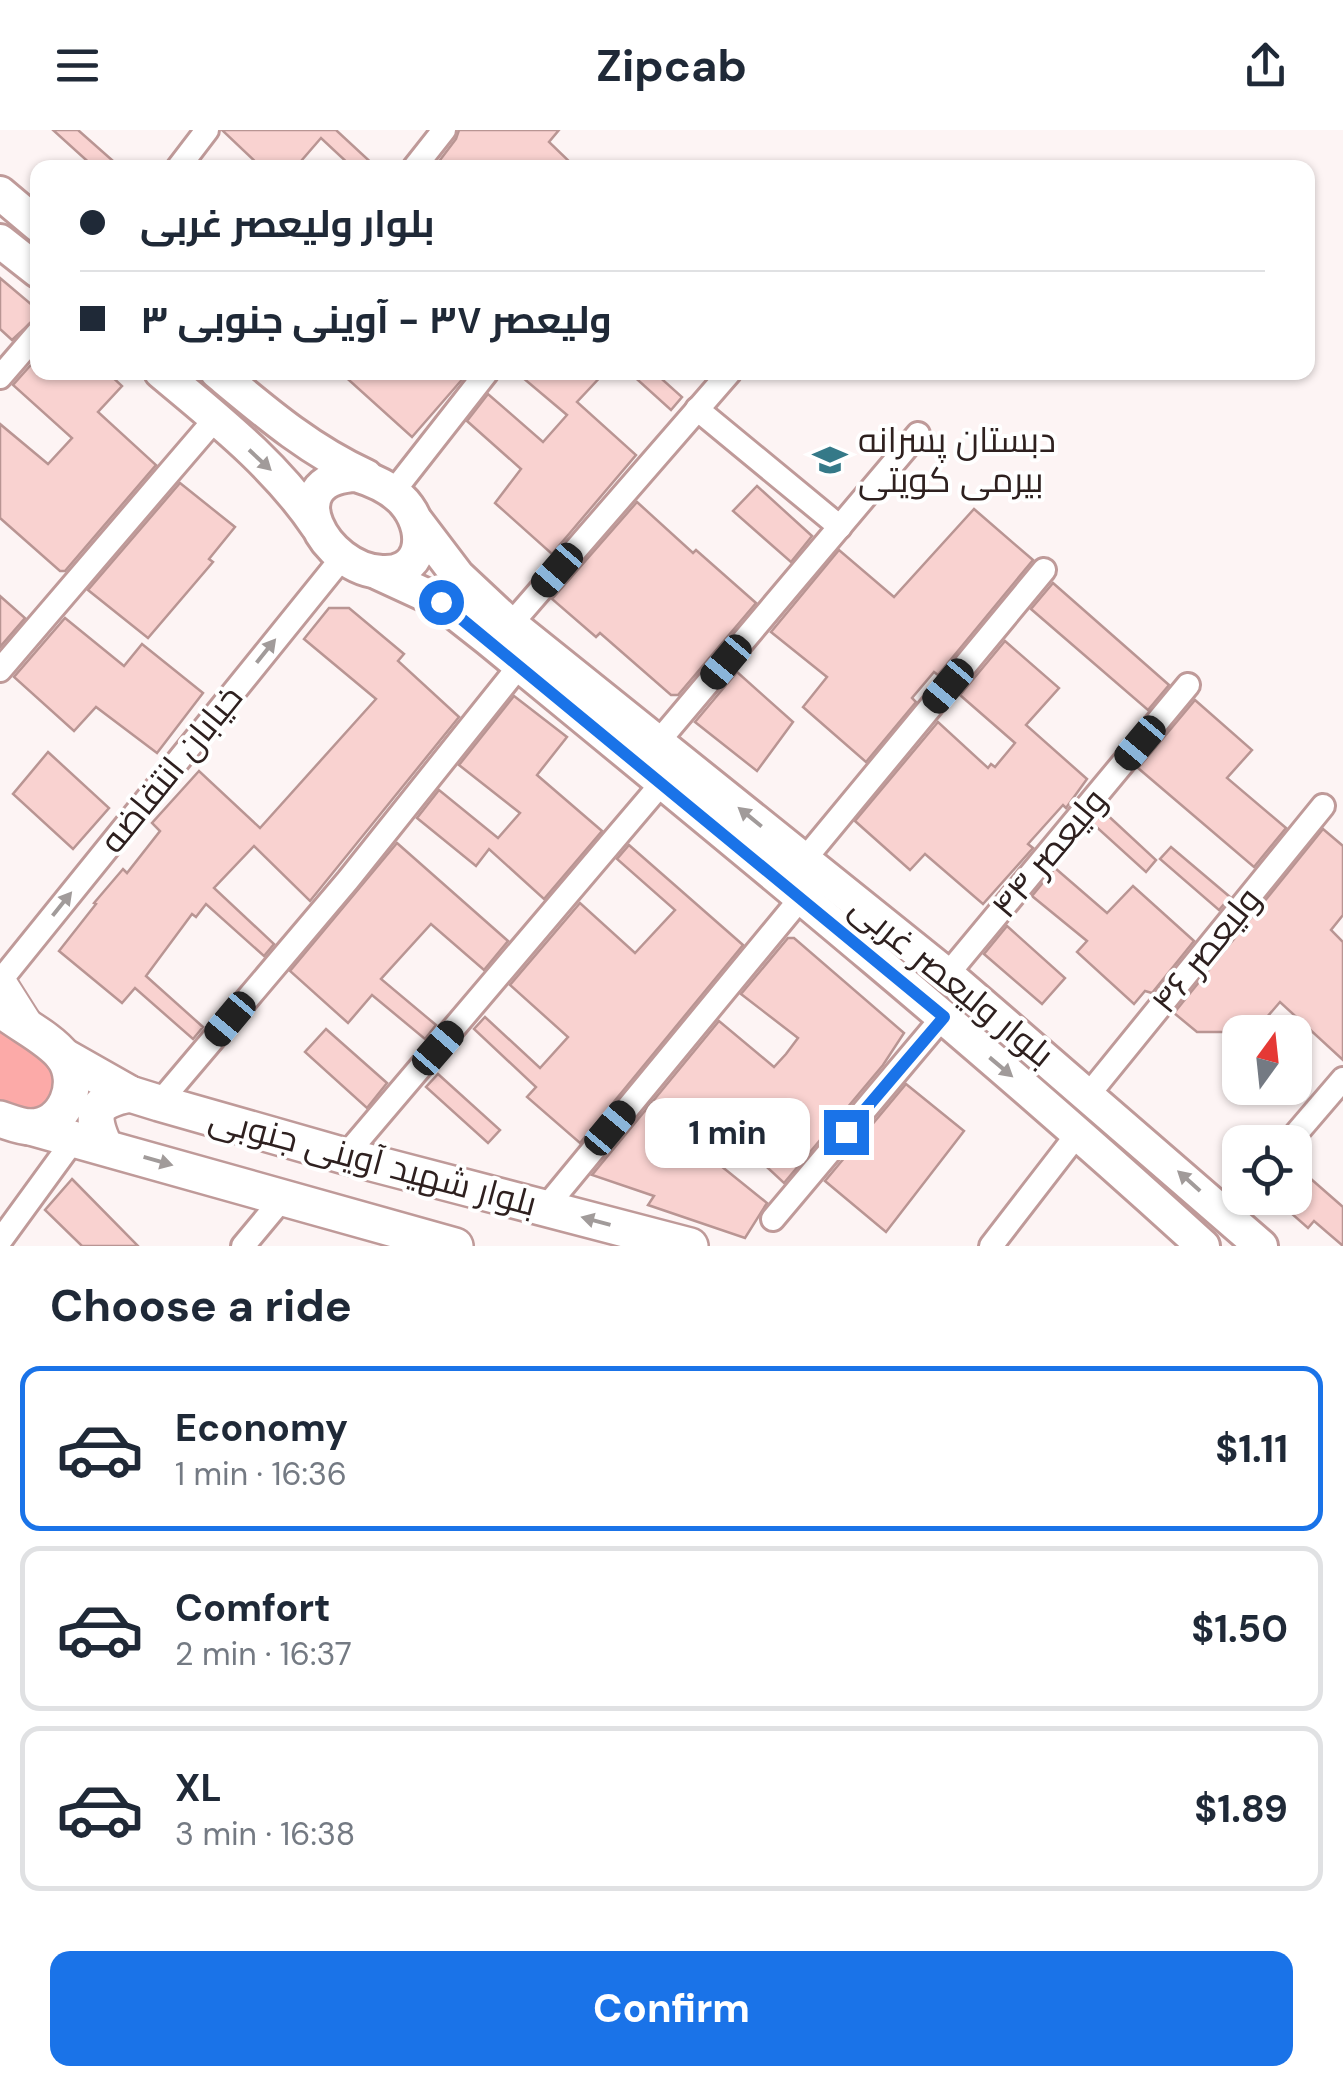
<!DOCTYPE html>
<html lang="en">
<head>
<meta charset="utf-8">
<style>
  :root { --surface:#fff; --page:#f6f6f7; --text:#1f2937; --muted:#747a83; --line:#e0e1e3; --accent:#1a73e8 }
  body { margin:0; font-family:"DM Sans",Cairo,sans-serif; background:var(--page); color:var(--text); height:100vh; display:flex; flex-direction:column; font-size:38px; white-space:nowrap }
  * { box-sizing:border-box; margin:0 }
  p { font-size:32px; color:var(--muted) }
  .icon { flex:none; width:55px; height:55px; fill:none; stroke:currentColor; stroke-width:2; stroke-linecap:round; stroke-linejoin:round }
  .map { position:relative; height:1116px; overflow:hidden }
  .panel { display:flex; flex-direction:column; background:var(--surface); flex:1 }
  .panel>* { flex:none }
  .guide { position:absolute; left:30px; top:30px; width:1285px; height:220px; border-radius:20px; box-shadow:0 2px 8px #0004; display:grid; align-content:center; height:220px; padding:0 50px; background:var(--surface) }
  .needle { width:65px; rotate:15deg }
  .buttons { position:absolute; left:1222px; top:885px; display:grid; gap:20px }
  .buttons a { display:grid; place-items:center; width:90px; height:90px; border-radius:20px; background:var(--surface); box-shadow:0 2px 8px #0004; font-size:50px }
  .end { position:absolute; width:45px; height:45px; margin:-22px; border:12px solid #1a73e8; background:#fff; box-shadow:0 0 0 5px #fff }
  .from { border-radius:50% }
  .bubble { position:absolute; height:70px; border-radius:20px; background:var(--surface); box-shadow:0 2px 8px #0004; font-size:32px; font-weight:700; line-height:70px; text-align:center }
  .car { position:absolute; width:30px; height:60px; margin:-30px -15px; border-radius:12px; box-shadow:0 0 8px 2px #0007; background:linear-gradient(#222 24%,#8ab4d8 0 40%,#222 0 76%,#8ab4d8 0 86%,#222 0) }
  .guide b { display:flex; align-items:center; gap:35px; height:95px; font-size:38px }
  .guide b+b { border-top:2px solid var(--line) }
  .guide i { width:25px; height:25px; background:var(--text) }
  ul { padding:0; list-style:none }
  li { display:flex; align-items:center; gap:30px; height:165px; margin:0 20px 15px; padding:0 30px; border:5px solid var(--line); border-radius:20px }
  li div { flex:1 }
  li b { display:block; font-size:38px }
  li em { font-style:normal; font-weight:700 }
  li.current { border-color:var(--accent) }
  li>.icon { width:90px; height:90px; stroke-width:1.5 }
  h2 { padding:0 50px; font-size:45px; line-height:120px }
  .primary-button { display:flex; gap:20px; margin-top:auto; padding:20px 50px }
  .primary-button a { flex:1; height:115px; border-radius:20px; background:var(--accent); color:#fff; font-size:40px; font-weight:700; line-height:115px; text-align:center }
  header { display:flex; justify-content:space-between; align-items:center; height:130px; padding:0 50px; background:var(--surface); font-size:45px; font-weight:700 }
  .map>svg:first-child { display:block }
  .green { fill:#fcaaa8 }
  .building { fill:#f9d2d0; stroke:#b99593; stroke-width:2.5 }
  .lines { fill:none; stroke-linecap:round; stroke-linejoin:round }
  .minor-casing { stroke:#bf9a99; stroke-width:28 }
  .tertiary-casing { stroke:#bf9a99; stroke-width:32 }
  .secondary-casing { stroke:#bf9a99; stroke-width:38 }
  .primary-casing { stroke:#bf9a99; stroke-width:40 }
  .minor { stroke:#fff; stroke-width:22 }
  .tertiary { stroke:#fff; stroke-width:28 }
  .secondary { stroke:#fff; stroke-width:32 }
  .primary { stroke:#fff; stroke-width:35 }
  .oneway { fill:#a19b9a }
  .route { stroke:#1a73e8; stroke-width:12 }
  .labels { text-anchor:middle; stroke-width:8; stroke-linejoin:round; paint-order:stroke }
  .poi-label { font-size:35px; fill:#2e201f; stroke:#fff; text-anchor:start }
  .street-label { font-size:35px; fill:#2e201f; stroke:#fff }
</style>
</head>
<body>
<header><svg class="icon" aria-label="menu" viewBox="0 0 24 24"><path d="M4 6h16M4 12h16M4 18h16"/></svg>Zipcab<svg class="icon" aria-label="share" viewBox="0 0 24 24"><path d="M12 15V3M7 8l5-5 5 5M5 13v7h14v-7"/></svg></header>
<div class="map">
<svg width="1343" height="1116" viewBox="0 0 1343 1116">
  <rect width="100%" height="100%" fill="#fdf4f4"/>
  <polygon class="green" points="0,893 40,926 54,943 51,969 44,980 30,982 0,975"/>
  <g class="building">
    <polygon points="53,0 78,0 121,38 95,38"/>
    <polygon points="222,0 336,0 377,38 353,38 321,8 295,38 262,38"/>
    <polygon points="459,0 559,0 549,12 576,38 434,38 456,9"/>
    <polygon points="0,148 38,180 38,186 12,210 0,199"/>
    <polygon points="38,227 38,242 107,242 122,256 98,282 156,335 65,441 60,441 0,388 0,294 48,334 72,308 13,255"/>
    <polygon points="340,242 464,242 466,245 412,307"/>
    <polygon points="516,242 605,242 577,272 636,325 552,424 495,373 521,339 467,291 488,264 543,312 567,285"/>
    <polygon points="629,242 654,242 682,267 671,280"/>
    <polygon points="180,353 235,397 209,429 213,432 148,508 88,460"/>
    <polygon points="757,356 812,406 791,432 733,381"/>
    <polygon points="637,372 693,423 696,420 756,473 678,565 671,565 600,503 596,507 552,469"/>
    <polygon points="974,379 1033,430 938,545 934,542 912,568 916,572 866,632 803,577 827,547 771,502 839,420 894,467"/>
    <polygon points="1053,453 1169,555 1148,580 1031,479"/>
    <polygon points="0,466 25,488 0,517"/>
    <polygon points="329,478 349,478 404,524 398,531 459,587 310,771 254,716 214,758 274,814 264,826 206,774 196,787 192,784 146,846 203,897 193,909 135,858 122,873 59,821 96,774 94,773 123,739 127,743 160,701 152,693 199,641 260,698 376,569 304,509"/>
    <polygon points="65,488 124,536 142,514 203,563 157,623 96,577 74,601 14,547"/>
    <polygon points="1005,511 1059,558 1026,595 1087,649 1066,678 1063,675 1028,714 1033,718 983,774 925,724 910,740 855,691 938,592 988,638 991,634 995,637 1015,613 960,565"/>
    <polygon points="737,542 793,592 757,641 695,592"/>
    <polygon points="514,566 567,607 537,645 602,701 544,769 489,719 476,736 417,688 439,660 498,708 520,683 459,635"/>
    <polygon points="1195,570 1252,620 1227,648 1286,698 1254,737 1138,638"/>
    <polygon points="48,622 109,678 73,719 13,664"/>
    <polygon points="1103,681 1156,730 1146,742 1092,693"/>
    <polygon points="1323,699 1343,716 1343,785 1331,800 1343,812 1343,930 1280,872 1254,902 1197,902 1174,883"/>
    <polygon points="397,713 508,811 484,840 431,794 381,849 436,895 425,909 372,865 348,893 290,841"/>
    <polygon points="629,715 743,815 580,1013 527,967 536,957 474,899 485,887 540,938 568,907 510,855 580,773 635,823 675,780 617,729"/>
    <polygon points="1171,717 1230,767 1219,780 1160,729"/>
    <polygon points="1055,738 1107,783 1133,756 1194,811 1152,863 1145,861 1134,874 1077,822 1087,811 1032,766"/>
    <polygon points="1007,796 1065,848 1042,874 984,824"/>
    <polygon points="788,808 794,808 904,903 883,935 784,1053 714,988 695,1015 767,1073 745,1108 648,1075 654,1066 592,1045 719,891 774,937 786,924 798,908 741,864"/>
    <polygon points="326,899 387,953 367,978 305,922"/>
    <polygon points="438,944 500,1000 488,1013 426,957"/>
    <polygon points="906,954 964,1001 886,1102 825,1051"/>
    <polygon points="1295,1035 1343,1077 1343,1116 1314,1091 1308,1098 1274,1068 1295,1068"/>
    <polygon points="72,1049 138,1116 82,1116 45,1080"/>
  </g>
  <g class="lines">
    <g class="minor-casing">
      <g id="minor">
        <polyline points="178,38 207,0"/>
        <polyline points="414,38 444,0"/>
        <polyline points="0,247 38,203"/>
        <polyline points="697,279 840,397"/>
        <polyline points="393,362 487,242"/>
        <polyline points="511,494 730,242"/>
        <polyline points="0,540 216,288"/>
        <polyline points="658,612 918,304"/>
        <polyline points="804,730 1044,440"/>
        <polyline points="947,845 1188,555"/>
        <polyline points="1,850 342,428"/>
        <polyline points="1089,964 1323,676"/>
        <polyline points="159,973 348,750 520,535"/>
        <polyline points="1289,1012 1343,949"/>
        <polyline points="345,1026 662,653"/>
        <polyline points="546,1077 801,768"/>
        <polyline points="773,1089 943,887"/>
        <polyline points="0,1111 75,1008"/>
        <polyline points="243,1116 283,1068"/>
        <polyline points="991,1116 1079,1002"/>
      </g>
    </g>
    <g class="tertiary-casing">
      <polyline id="tertiary" points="0,849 31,898"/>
    </g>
    <g class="secondary-casing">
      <g id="secondary">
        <polyline points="0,63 38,95"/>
        <polyline points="0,111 38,141"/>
        <path d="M 161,242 C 217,289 276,335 317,396"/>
        <path d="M 217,242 C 265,282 309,320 366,346"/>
        <path d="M 356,345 C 376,351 396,360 408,377 C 428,405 422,444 382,442 C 325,440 274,349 356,345 Z"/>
        <polyline points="417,392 458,446 503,488 956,852 1261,1116"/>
        <path d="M 378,443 L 441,472 L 488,509 C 729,707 972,905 1203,1116"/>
      </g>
    </g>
    <g class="primary-casing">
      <g id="primary">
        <path d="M 0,882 L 6,883 C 23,896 50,909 63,926 C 83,953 65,996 31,997 C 21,997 9,992 0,989"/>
        <polyline points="63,926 130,964 159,973 345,1026 690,1116"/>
        <polyline points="30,997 455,1116"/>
        <path d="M 105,1017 C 89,984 93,971 130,964"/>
      </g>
    </g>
    <use href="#minor" class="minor"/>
    <use href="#tertiary" class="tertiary"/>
    <use href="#secondary" class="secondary"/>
    <use href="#primary" class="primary"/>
  </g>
  <defs><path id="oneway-solid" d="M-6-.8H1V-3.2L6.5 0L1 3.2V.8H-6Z" transform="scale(2.5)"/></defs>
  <g class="oneway">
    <use href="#oneway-solid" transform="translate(260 330) rotate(43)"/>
    <use href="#oneway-solid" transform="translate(266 521) rotate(-51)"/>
    <use href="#oneway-solid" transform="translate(750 687) rotate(-141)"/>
    <use href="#oneway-solid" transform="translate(62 774) rotate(-51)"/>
    <use href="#oneway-solid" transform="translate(1001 937) rotate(40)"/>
    <use href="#oneway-solid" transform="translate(158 1031) rotate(16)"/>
    <use href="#oneway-solid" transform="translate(1189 1051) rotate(-138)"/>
    <use href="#oneway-solid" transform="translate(596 1091) rotate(-165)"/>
  </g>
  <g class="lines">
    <polyline class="route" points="441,472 944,887 846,1002"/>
  </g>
  <defs>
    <g id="school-bare" transform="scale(2.7)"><path d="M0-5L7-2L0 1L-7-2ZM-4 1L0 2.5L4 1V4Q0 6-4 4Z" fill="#357988" stroke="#fff" stroke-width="2.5" paint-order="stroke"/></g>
  </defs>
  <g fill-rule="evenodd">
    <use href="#school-bare" x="830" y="330"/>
  </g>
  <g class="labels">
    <g class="poi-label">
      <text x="858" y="322">دبستان پسرانه<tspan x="858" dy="40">بیرمی کویتی</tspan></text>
    </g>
    <g class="street-label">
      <text transform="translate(171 639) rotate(-51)" y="12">خیابان انتفاضه</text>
      <text transform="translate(1049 723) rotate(-50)" y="12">ولیعصر ۴۴</text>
      <text transform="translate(1206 820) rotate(-51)" y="12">ولیعصر ۴۶</text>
      <text transform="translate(952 851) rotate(39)" y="12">بلوار ولیعصر غربی</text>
      <text transform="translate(373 1031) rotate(15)" y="12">بلوار شهید آوینی جنوبی</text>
    </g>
  </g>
</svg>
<div class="buttons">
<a><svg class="needle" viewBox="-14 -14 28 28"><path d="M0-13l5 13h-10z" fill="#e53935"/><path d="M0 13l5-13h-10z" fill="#747a83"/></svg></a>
<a><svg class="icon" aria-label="locate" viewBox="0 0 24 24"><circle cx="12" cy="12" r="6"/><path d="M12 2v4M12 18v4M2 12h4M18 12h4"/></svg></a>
</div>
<i class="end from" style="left:441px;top:472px"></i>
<i class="end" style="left:846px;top:1002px"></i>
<div class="bubble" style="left:645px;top:968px;width:165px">1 min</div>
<i class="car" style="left:557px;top:440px;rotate:221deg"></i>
<i class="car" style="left:726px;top:532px;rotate:220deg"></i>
<i class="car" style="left:948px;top:556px;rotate:220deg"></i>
<i class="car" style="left:1140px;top:613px;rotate:220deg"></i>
<i class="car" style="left:230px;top:889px;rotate:220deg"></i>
<i class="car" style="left:438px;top:918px;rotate:41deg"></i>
<i class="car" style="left:610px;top:998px;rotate:40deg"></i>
<div class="guide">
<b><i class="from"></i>بلوار ولیعصر غربی</b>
<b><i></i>ولیعصر ۳۷ - آوینی جنوبی ۳</b>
</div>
</div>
<section class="panel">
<h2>Choose a ride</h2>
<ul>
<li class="current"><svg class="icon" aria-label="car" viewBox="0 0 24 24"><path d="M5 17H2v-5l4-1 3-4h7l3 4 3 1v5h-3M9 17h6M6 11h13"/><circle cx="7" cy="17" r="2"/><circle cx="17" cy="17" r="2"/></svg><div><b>Economy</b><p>1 min · 16:36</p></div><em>$1.11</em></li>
<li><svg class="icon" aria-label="car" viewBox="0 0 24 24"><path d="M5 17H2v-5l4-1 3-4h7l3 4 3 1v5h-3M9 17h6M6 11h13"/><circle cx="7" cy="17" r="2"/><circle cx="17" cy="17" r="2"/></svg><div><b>Comfort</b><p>2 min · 16:37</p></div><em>$1.50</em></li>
<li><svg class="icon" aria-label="car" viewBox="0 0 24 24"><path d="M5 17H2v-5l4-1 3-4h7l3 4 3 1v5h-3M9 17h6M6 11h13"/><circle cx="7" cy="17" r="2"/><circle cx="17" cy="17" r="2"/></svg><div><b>XL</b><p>3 min · 16:38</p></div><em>$1.89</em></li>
</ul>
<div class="primary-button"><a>Confirm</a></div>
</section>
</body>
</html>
